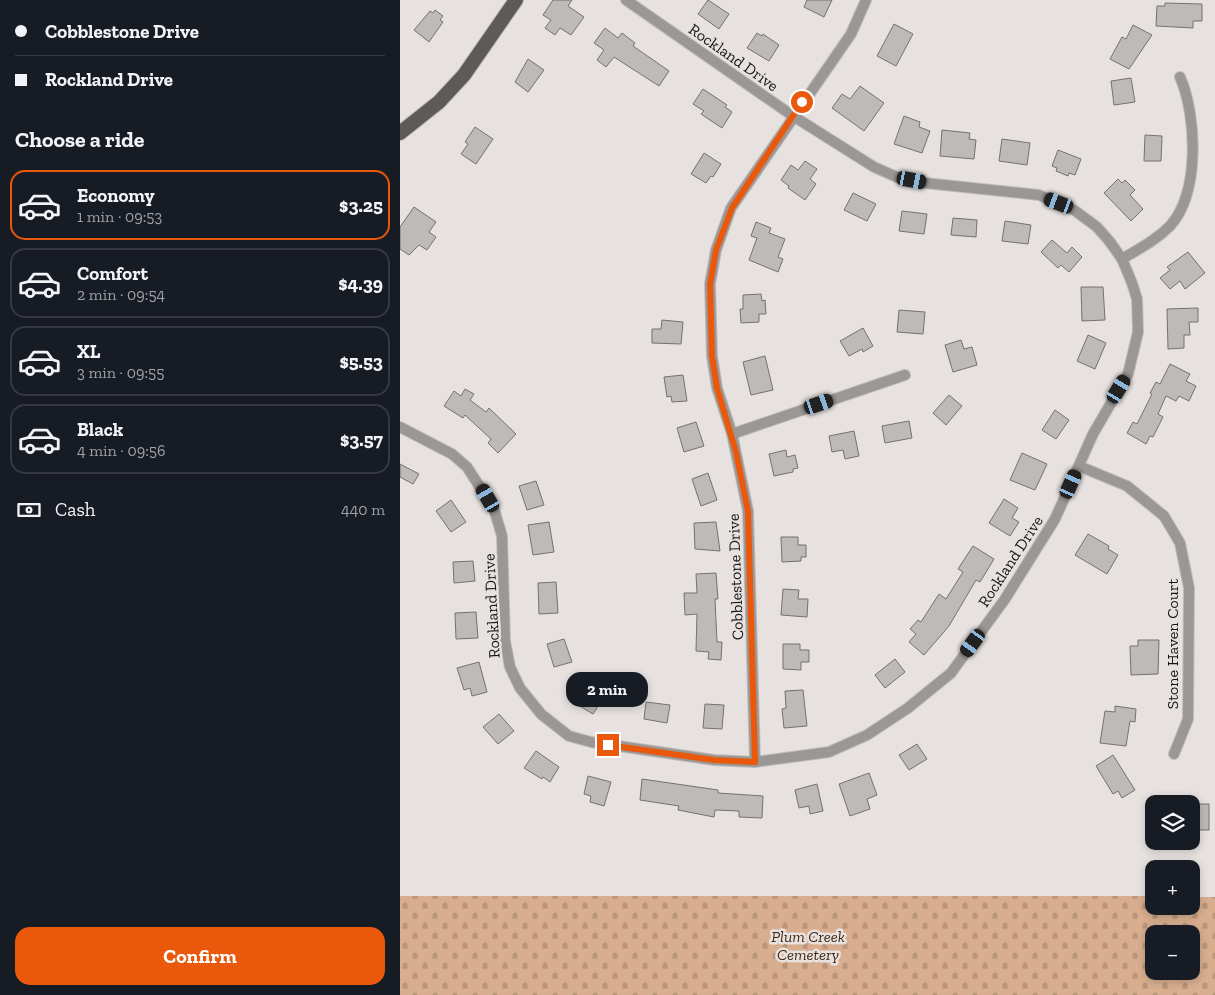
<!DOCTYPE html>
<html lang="en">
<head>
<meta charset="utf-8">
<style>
  :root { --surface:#171b24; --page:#242831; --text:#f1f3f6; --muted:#9ea1a6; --line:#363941; --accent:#ea580c }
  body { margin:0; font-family:"Zilla Slab",serif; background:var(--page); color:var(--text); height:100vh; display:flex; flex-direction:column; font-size:19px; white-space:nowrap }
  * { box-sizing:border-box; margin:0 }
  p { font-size:16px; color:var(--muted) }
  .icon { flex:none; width:28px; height:28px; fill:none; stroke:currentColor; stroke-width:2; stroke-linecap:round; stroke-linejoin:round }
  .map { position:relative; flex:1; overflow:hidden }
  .drawer { display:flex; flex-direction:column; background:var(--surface); width:400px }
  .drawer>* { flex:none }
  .top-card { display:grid; align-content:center; height:110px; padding:0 15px; background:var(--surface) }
  .tools { position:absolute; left:745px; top:795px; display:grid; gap:10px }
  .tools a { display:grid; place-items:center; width:55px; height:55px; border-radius:10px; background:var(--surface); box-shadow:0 2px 8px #0003; font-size:25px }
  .end { position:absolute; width:22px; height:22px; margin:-11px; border:6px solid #ea580c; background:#fff; box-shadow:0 0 0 2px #fff }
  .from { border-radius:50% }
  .bubble { position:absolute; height:35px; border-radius:15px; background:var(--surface); box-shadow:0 2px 8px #0003; font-size:16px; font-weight:700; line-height:35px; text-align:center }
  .car { position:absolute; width:15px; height:30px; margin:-15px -8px; border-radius:6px; box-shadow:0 0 4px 1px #0007; background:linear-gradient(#222 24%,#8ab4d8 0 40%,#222 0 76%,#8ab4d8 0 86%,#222 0) }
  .top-card b { display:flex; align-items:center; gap:18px; height:48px; font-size:19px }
  .top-card b+b { border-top:1px solid var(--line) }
  .top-card i { width:12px; height:12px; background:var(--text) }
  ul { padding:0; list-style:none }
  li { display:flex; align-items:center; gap:15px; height:70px; margin:0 10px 8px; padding:0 5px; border:2px solid var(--line); border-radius:15px }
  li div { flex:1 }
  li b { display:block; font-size:19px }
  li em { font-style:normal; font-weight:700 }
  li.on { border-color:var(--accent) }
  li>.icon { width:45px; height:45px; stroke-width:1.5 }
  h2 { padding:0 15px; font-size:22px; line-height:60px }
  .pay { display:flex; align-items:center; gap:12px; height:55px; padding:0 15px; font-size:19px }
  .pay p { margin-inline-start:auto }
  .action { display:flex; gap:10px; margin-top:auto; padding:10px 15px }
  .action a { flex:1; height:58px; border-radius:15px; background:var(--accent); color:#fff; font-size:20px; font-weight:700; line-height:58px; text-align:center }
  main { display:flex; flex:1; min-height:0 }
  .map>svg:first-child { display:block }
  .cemetery { fill:url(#cemetery-stones); fill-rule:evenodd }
  .building { fill:#bebab7; stroke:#75716e }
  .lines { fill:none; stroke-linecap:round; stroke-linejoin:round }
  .minor-casing { stroke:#c2bdbb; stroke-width:12 }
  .primary-casing { stroke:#c2bdbb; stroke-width:16 }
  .minor { stroke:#9a9896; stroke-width:10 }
  .primary { stroke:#5d5a58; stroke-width:14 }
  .route { stroke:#ea580c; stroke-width:6 }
  .labels { text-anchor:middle; stroke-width:5; stroke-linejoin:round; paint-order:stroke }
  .street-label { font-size:16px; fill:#171615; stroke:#e7e2df }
  .park-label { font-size:16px; font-style:italic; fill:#422711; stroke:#e7e2df }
</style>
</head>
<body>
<main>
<section class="drawer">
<div class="top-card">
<b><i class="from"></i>Cobblestone Drive</b>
<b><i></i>Rockland Drive</b>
</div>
<h2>Choose a ride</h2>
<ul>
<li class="on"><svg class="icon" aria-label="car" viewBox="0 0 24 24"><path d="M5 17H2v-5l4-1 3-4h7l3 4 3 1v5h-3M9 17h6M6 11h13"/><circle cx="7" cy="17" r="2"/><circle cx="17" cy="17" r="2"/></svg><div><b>Economy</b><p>1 min · 09:53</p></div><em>$3.25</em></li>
<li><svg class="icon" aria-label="car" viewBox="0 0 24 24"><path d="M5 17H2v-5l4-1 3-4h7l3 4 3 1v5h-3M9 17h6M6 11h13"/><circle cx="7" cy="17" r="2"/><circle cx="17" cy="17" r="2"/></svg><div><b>Comfort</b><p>2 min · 09:54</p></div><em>$4.39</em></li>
<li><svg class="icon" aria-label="car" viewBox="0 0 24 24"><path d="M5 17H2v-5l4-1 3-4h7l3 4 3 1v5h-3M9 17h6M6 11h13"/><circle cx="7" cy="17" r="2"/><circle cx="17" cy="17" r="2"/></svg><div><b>XL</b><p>3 min · 09:55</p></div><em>$5.53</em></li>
<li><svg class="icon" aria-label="car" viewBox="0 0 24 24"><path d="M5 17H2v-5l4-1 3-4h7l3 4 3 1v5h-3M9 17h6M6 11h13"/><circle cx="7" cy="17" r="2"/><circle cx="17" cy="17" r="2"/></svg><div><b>Black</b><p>4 min · 09:56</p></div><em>$3.57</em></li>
</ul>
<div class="pay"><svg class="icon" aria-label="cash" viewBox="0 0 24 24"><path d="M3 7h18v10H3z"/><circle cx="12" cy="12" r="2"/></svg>Cash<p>440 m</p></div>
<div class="action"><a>Confirm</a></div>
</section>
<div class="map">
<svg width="815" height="995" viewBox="0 0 815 995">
  <defs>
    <pattern id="cemetery-stones" width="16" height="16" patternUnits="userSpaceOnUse" patternTransform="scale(1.25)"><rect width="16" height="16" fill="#d8ae8f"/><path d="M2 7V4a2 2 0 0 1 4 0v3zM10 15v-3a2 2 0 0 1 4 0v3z" fill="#b9957a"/></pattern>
  </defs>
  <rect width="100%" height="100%" fill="#e7e2df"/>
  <path class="cemetery" d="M 0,896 L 754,896 L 754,906 L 791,906 L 791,897 L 815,897 L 815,995 L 0,995 ZM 754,934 L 791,934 L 791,971 L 754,971 Z"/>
  <g class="building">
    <polygon points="153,0 172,0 168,6 184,17 171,35 160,28 155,35 145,28 151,20 143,15"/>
    <polygon points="308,0 329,14 319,29 298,14"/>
    <polygon points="407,0 432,0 424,17 404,7"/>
    <polygon points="765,3 802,4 802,21 793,21 793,28 756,26 757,6 765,6"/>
    <polygon points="35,10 43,16 40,20 43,22 29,42 14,30 30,11 33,13"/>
    <polygon points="494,24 513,34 496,66 477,56"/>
    <polygon points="733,25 752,35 729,69 710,59 722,37 726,39"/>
    <polygon points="205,28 218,38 222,33 235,43 233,46 269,71 259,86 214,57 206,67 197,60 204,50 194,43"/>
    <polygon points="357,33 362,36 363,34 379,45 369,61 347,48"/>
    <polygon points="128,59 144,70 128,92 115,82"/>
    <polygon points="731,78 735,102 714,105 711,81"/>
    <polygon points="460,86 484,103 464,131 432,108 442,94 450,99"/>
    <polygon points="303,89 327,105 325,107 332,112 322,128 301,114 304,111 293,104"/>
    <polygon points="504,116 520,122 519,127 530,131 522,153 494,144"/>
    <polygon points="75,127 93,139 76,164 61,154 68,144 65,142"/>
    <polygon points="542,130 570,133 569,139 576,140 574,159 540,156"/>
    <polygon points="745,135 762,136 761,161 744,161"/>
    <polygon points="602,139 630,143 627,165 599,161"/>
    <polygon points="658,150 681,159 675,175 669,173 668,176 656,171 657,168 652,166"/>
    <polygon points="304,153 321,164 313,177 311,176 306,183 291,174"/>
    <polygon points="405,161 417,169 410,179 416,184 405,200 388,188 389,186 381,180 391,165 398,170"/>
    <polygon points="718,179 722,183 725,180 735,190 730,195 743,209 731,221 704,193"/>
    <polygon points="453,193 476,204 467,221 444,210"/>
    <polygon points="14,207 36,222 29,232 36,237 27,250 19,245 9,255 0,249 0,227"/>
    <polygon points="502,211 527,214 524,234 499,231"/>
    <polygon points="553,218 577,220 576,237 551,235"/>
    <polygon points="605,221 631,225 628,244 602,241"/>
    <polygon points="356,222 371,228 369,233 385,239 378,257 383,259 378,272 349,260 357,238 351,236"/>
    <polygon points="652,240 667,253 672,247 682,257 669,272 661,265 658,268 641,252"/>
    <polygon points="788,252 805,273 785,289 780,281 770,289 760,278 770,270 767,267"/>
    <polygon points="681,287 703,287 705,320 682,321"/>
    <polygon points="361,294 362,301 365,300 366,314 359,314 359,322 341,323 340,309 343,309 343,295"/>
    <polygon points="798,308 798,322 789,322 790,335 784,335 784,348 768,349 767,309"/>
    <polygon points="499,310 525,312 523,334 497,332"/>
    <polygon points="262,320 283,322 281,344 252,343 252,329 261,329"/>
    <polygon points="463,328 473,346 463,352 462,349 449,356 440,341"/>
    <polygon points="688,335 706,343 695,369 677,361"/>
    <polygon points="561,340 564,349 572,347 577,365 553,372 545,345"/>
    <polygon points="365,356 373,390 351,395 343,362"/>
    <polygon points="770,364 790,374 786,381 796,386 789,401 779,396 776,401 766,396 758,414 763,417 753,437 750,436 746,444 727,433 733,422 737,424 752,394 750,393 756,382 760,384"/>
    <polygon points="283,375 287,401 272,402 271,396 267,397 264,377"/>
    <polygon points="65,389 74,394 70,400 86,412 89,408 116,434 98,453 88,443 91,439 65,415 63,418 44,406 54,391 61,396"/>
    <polygon points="549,395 562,406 546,425 533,413"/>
    <polygon points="655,410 669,420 656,439 642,430"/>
    <polygon points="509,421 512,438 485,443 482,426"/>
    <polygon points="296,422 304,446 284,452 277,428"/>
    <polygon points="454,431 459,456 445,459 443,450 432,452 429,436"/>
    <polygon points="386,450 387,457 395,455 398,468 393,469 393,472 374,476 369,454"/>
    <polygon points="622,453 647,464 635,490 610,480"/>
    <polygon points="0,464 19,474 13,484 0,477"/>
    <polygon points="308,473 317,500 301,506 292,479"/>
    <polygon points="136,481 144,505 127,510 119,486"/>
    <polygon points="604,499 618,508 612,518 619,522 610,536 589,523"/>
    <polygon points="51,500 66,522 51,532 36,511"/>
    <polygon points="149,522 154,552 133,555 128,525"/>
    <polygon points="316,522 320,551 295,549 294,523"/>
    <polygon points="688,534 709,546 708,549 718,555 707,574 675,555"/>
    <polygon points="381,537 398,537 398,545 406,545 406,557 401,557 401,561 382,562"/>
    <polygon points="573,546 594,559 580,582 576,580 549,626 524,655 509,642 516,634 510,629 518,620 521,622 539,594 546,599 563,572 558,569"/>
    <polygon points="73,561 75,581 54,583 53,562"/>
    <polygon points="316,573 318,599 315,599 317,642 322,642 321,660 308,659 309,652 296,651 297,614 285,615 284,593 297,593 296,574"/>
    <polygon points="156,582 158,613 139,614 138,583"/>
    <polygon points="383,589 399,590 398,599 408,599 407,617 381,615"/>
    <polygon points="76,612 78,638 56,639 55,613"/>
    <polygon points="164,639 172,662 154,667 147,644"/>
    <polygon points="738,640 759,640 758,674 731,675 730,646 738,646"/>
    <polygon points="383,644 400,644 400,650 409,650 409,662 401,662 401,670 383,669"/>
    <polygon points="495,659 505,672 485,688 475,675"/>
    <polygon points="79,662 87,692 72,696 70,688 64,690 57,668"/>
    <polygon points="179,680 205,695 193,714 168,699"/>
    <polygon points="403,690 407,726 384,728 382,709 386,708 385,691"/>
    <polygon points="246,702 270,705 267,723 244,719"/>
    <polygon points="305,704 324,705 322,729 303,728"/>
    <polygon points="715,706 736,709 735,722 730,721 726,746 700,743 705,711 715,712"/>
    <polygon points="99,714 114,731 98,744 83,727"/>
    <polygon points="517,744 527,759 509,770 499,755"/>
    <polygon points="136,751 159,767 150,782 143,777 142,779 124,768"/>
    <polygon points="713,755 735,790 722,798 718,791 713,794 696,766"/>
    <polygon points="469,773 477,795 467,799 470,809 450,816 439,784"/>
    <polygon points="188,776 211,782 204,806 190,802 191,796 184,794"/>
    <polygon points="242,779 318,790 318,793 363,796 362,818 339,817 339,811 315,810 314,817 278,810 279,806 240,800"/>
    <polygon points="417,784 423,811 410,814 409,806 399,808 395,790"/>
    <rect x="791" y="804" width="18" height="26"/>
  </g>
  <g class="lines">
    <g class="minor-casing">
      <g id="minor">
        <path d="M 722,259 C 739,249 756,240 770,226 C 800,193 797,116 780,77"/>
        <polyline points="0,427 52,454 67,467 94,509 102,536 105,641 110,667 120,688 141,714 169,736 191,742 314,760 355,762 429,752 467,735 508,708 551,673 605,599 655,519 693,434 728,374 738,332 737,299 732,283 722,259 710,242 697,227 674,210 639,195 525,183 499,178 474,167 393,116 226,0"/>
        <polyline points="332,434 505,375"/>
        <polyline points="679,466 727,486 764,516 780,543 789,588 788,719 774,754"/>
        <polyline points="355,762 348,511 332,434 317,388 312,356 310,284 316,250 331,208 451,34 466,0"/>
      </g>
    </g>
    <g class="primary-casing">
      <polyline id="primary" points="0,133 39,102 64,75 116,0"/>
    </g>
    <use href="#minor" class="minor"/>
    <use href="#primary" class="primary"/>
  </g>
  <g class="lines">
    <polyline class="route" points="208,745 314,760 355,762 348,511 336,452 317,388 312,356 310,284 316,250 332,208 402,102"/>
  </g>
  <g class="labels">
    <g class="street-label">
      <text transform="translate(334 57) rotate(35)" y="6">Rockland Drive</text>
      <text transform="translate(610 561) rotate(-57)" y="6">Rockland Drive</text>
      <text transform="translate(335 577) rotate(-92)" y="6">Cobblestone Drive</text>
      <text transform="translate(91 606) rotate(-93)" y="6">Rockland Drive</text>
      <text transform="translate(772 644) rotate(-90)" y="6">Stone Haven Court</text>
    </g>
    <g class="park-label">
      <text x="408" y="942">Plum Creek<tspan x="408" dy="18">Cemetery</tspan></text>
    </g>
  </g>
</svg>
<div class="tools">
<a><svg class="icon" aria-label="layers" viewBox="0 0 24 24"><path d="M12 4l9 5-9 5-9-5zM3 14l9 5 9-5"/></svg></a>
<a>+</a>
<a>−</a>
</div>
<i class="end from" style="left:402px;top:102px"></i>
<i class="end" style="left:208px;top:745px"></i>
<div class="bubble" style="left:166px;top:672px;width:82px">2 min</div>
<i class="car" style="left:512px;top:180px;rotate:101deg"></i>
<i class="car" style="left:659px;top:203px;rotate:291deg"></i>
<i class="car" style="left:719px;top:389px;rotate:31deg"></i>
<i class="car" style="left:419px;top:404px;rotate:71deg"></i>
<i class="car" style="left:671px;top:484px;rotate:24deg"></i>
<i class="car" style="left:88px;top:498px;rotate:330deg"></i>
<i class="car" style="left:573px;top:643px;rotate:216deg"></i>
</div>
</main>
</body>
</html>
